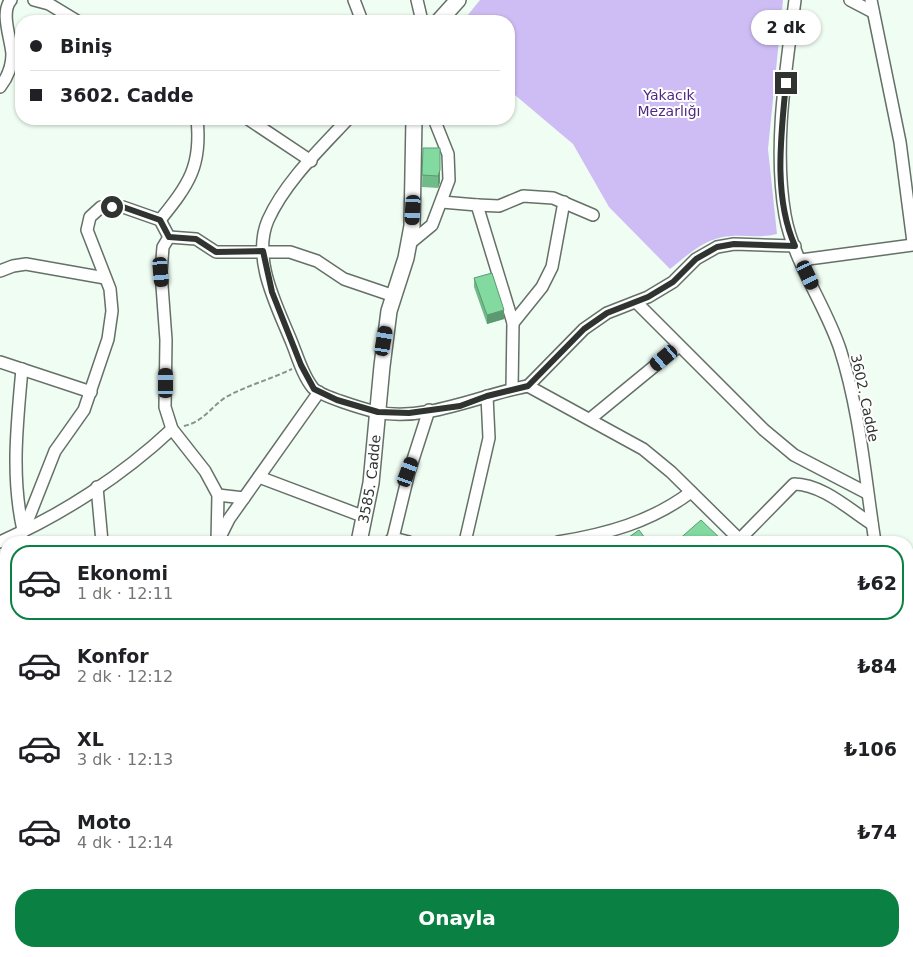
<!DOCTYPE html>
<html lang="tr">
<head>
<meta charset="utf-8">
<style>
  :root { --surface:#fff; --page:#f6f6f6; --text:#202124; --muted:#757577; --line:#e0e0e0; --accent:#0b8043 }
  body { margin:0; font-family:"DejaVu Sans",sans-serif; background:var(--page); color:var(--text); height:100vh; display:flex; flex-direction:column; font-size:19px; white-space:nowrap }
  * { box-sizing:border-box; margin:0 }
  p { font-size:16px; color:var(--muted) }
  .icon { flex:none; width:28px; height:28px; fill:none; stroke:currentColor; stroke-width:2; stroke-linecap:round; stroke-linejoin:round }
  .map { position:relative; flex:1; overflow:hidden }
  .drawer { position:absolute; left:0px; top:536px; width:914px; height:421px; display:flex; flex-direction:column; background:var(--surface); border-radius:20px 20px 0 0; box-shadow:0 1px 4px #0004 }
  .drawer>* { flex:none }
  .hud { position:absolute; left:15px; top:15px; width:500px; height:110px; border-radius:20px; box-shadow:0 1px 4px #0004; display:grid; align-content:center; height:110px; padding:0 15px; background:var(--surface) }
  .end { position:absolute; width:22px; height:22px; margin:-11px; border:6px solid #2f3431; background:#fff; box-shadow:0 0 0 2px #fff }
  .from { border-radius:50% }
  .bubble { position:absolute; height:35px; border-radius:18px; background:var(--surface); box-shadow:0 1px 4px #0004; font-size:16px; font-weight:700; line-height:35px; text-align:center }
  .car { position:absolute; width:15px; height:30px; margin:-15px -8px; border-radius:6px; box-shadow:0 0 4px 1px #0007; background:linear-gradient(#222 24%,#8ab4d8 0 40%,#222 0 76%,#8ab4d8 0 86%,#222 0) }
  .hud b { display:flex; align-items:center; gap:18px; height:48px; font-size:19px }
  .hud b+b { border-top:1px solid var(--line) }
  .hud i { width:12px; height:12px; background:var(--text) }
  ul { padding:9px 0 0; list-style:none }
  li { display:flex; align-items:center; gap:15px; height:75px; margin:0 10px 8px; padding:0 5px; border:2px solid transparent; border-radius:20px }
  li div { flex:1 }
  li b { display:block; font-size:19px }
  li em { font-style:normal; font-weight:700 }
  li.current { border-color:var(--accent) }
  li>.icon { width:45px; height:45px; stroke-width:1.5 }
  .button { display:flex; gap:10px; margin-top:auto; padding:10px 15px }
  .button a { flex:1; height:58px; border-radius:20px; background:var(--accent); color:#fff; font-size:20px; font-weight:700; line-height:58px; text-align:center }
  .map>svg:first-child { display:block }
  .green { fill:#cebdf4 }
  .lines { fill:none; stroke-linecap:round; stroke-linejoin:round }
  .minor-casing { stroke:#657068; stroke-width:14 }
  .major-casing { stroke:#657068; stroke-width:18 }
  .path { stroke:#89928c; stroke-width:2; stroke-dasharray:5 2.5; stroke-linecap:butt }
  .minor { stroke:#fff; stroke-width:11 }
  .major { stroke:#fff; stroke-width:15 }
  .wall { fill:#71bb8a }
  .shaded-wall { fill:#5c9971 }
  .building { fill:#83daa1; stroke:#5c9971 }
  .route { stroke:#2f3431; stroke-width:6 }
  .labels { text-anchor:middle; stroke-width:4; stroke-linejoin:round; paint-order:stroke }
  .park-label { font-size:14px; fill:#502884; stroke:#fff }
  .street-label { font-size:14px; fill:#2f3431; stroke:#fff }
</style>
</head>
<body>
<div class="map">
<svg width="913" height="957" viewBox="0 0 913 957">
  <rect width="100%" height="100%" fill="#f0fdf3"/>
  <path class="green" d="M 480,0 L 783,0 L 768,149 L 777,234 C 758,239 738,233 719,238 C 701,242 684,258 670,269 L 609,207 L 573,144 L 509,90 L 509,21 L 468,21 L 467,16 Z"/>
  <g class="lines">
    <g class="minor-casing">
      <g id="minor">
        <polyline points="34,0 49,4 77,21"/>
        <polyline points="354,0 362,21"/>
        <polyline points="417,0 422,21"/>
        <path d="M 795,0 C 786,70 773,146 785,215 C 793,261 825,304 840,349 C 860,411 865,478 875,542"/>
        <polyline points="850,0 873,12"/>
        <polyline points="871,0 900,142 913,242"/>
        <path d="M 0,87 C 7,78 12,66 12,54 C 11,39 0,12 11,0"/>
        <polyline points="248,119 311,161"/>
        <path d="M 348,119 C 320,149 285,182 268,220 C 251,259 278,308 292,343 C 298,358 303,376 313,388 C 320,396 364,409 376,412 C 428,422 479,395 528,386 L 643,449 L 671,472 L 742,542"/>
        <polyline points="442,202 477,205 513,323 512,389"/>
        <polyline points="477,205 499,206 523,196 553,198 593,215"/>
        <path d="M 160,220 C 189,184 202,166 197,119"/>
        <polyline points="169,237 163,247 161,272 166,340 165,407 172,429 205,471 218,495 217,542"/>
        <polyline points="169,237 196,239 216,252 290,252 317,261 344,279 394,296"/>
        <polyline points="409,244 432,225 449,180 448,154 434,119"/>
        <polyline points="801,260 913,245"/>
        <polyline points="0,271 13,266 26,264 105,278"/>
        <polyline points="636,302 764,430 794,455 867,493"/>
        <polyline points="513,323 542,287 552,267 564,202"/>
        <polyline points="0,362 91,392"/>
        <path d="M 22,369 C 17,424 11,477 23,530"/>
        <polyline points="528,386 584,329 607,313 648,297 673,282 696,259 717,247 734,244 795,246"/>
        <polyline points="590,419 679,346"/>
        <polyline points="259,477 365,517"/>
        <polyline points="97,487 102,542"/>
        <polyline points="218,495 244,498"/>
        <polyline points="23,532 55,451 84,410 108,339 112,311 110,289 87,230 90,217 101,207 123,207 160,220 169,237"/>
        <polyline points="393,538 409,542"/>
        <polyline points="219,539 229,519 319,392"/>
        <path d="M 739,540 L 794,484 C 822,484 850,510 872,524"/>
        <path d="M 0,542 C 62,515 123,475 172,429"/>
        <polyline points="389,542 393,538 409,472 429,410"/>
        <polyline points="465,542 489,438 487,396"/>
        <path d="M 558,542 C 607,534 651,522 691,492"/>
        <polyline points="0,626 6,628"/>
        <polyline points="908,707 913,709"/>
        <polyline points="549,951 562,957"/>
        <polyline points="670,951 675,957"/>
        <polyline points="847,951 851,957"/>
        <polyline points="105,957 106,951"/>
        <polyline points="195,957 196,951"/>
        <polyline points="334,957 335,951"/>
        <polyline points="601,957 601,951"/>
        <polyline points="682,957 686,951"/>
        <polyline points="900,957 913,948"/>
      </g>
    </g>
    <g class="major-casing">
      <g id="major">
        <polyline points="439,21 458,0"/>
        <path id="s1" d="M 359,542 L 371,483 L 382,366 L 389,311 L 406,258 L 412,226 L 414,119"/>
        <polyline points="908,715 913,723"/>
        <polyline points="357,951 360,957"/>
      </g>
    </g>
    <path class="path" d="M 184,426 C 203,422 211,407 226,397 C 246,386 271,379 292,369"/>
    <use href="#minor" class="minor"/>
    <use href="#major" class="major"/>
  </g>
  <g class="wall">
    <polygon points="423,148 440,148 440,182 438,188 422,187"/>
    <polygon points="474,278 504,319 487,324 474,287"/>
  </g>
  <g class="shaded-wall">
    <polygon points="440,170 440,182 438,188 438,176"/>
    <polygon points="504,310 504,319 487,324 487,315"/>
    <polygon points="913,815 913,824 908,826 908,817"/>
  </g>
  <g class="building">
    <polygon points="423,148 440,148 440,170 438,176 422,175"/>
    <polygon points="492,273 504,310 487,315 474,278"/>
    <polygon points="701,520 724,542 676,542"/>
    <polygon points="639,530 648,542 622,542"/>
    <polygon points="912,780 913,781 913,815 908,817 908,782"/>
  </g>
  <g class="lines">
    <path class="route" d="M 112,207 L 123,207 L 160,220 L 169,237 L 196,239 L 216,252 L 263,251 L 272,292 L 301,365 L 314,389 L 337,400 L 378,412 L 409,413 L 460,406 L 487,396 L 528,386 L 584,329 L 607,313 L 648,297 L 673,282 L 696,259 L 717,247 L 734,244 L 795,246 C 773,197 781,135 786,83"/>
  </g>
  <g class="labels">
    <g class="park-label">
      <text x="669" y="100">Yakacık<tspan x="669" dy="16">Mezarlığı</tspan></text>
    </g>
    <g class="street-label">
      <text transform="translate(865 398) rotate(78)" y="5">3602. Cadde</text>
      <text dy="5" stroke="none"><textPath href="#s1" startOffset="64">3585. Cadde</textPath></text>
    </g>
  </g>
</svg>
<i class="end from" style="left:112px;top:207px"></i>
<i class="end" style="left:786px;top:83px"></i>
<div class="bubble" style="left:751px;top:10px;width:70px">2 dk</div>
<i class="car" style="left:413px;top:210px;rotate:183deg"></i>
<i class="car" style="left:161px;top:272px;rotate:175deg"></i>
<i class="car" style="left:808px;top:275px;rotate:155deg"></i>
<i class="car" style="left:384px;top:341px;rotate:10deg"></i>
<i class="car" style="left:664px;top:358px;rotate:230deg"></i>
<i class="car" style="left:166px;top:383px;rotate:0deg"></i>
<i class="car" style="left:408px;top:472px;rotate:20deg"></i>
<div class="hud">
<b><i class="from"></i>Biniş</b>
<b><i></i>3602. Cadde</b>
</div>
<section class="drawer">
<ul>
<li class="current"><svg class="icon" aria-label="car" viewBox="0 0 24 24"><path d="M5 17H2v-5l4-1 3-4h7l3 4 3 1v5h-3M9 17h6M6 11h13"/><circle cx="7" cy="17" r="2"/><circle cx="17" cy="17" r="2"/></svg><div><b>Ekonomi</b><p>1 dk · 12:11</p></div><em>₺62</em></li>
<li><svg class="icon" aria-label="car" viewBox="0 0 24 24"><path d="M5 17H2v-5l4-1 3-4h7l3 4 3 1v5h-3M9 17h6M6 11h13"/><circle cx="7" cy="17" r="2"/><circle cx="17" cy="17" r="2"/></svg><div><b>Konfor</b><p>2 dk · 12:12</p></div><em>₺84</em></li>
<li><svg class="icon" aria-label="car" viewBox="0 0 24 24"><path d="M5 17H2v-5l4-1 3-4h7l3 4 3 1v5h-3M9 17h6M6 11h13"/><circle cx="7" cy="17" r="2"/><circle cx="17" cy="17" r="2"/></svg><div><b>XL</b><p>3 dk · 12:13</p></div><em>₺106</em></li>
<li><svg class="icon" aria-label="car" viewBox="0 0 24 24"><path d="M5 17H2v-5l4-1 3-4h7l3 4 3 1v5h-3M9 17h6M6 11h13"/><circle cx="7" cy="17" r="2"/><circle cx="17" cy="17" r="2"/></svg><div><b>Moto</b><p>4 dk · 12:14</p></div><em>₺74</em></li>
</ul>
<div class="button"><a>Onayla</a></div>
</section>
</div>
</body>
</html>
